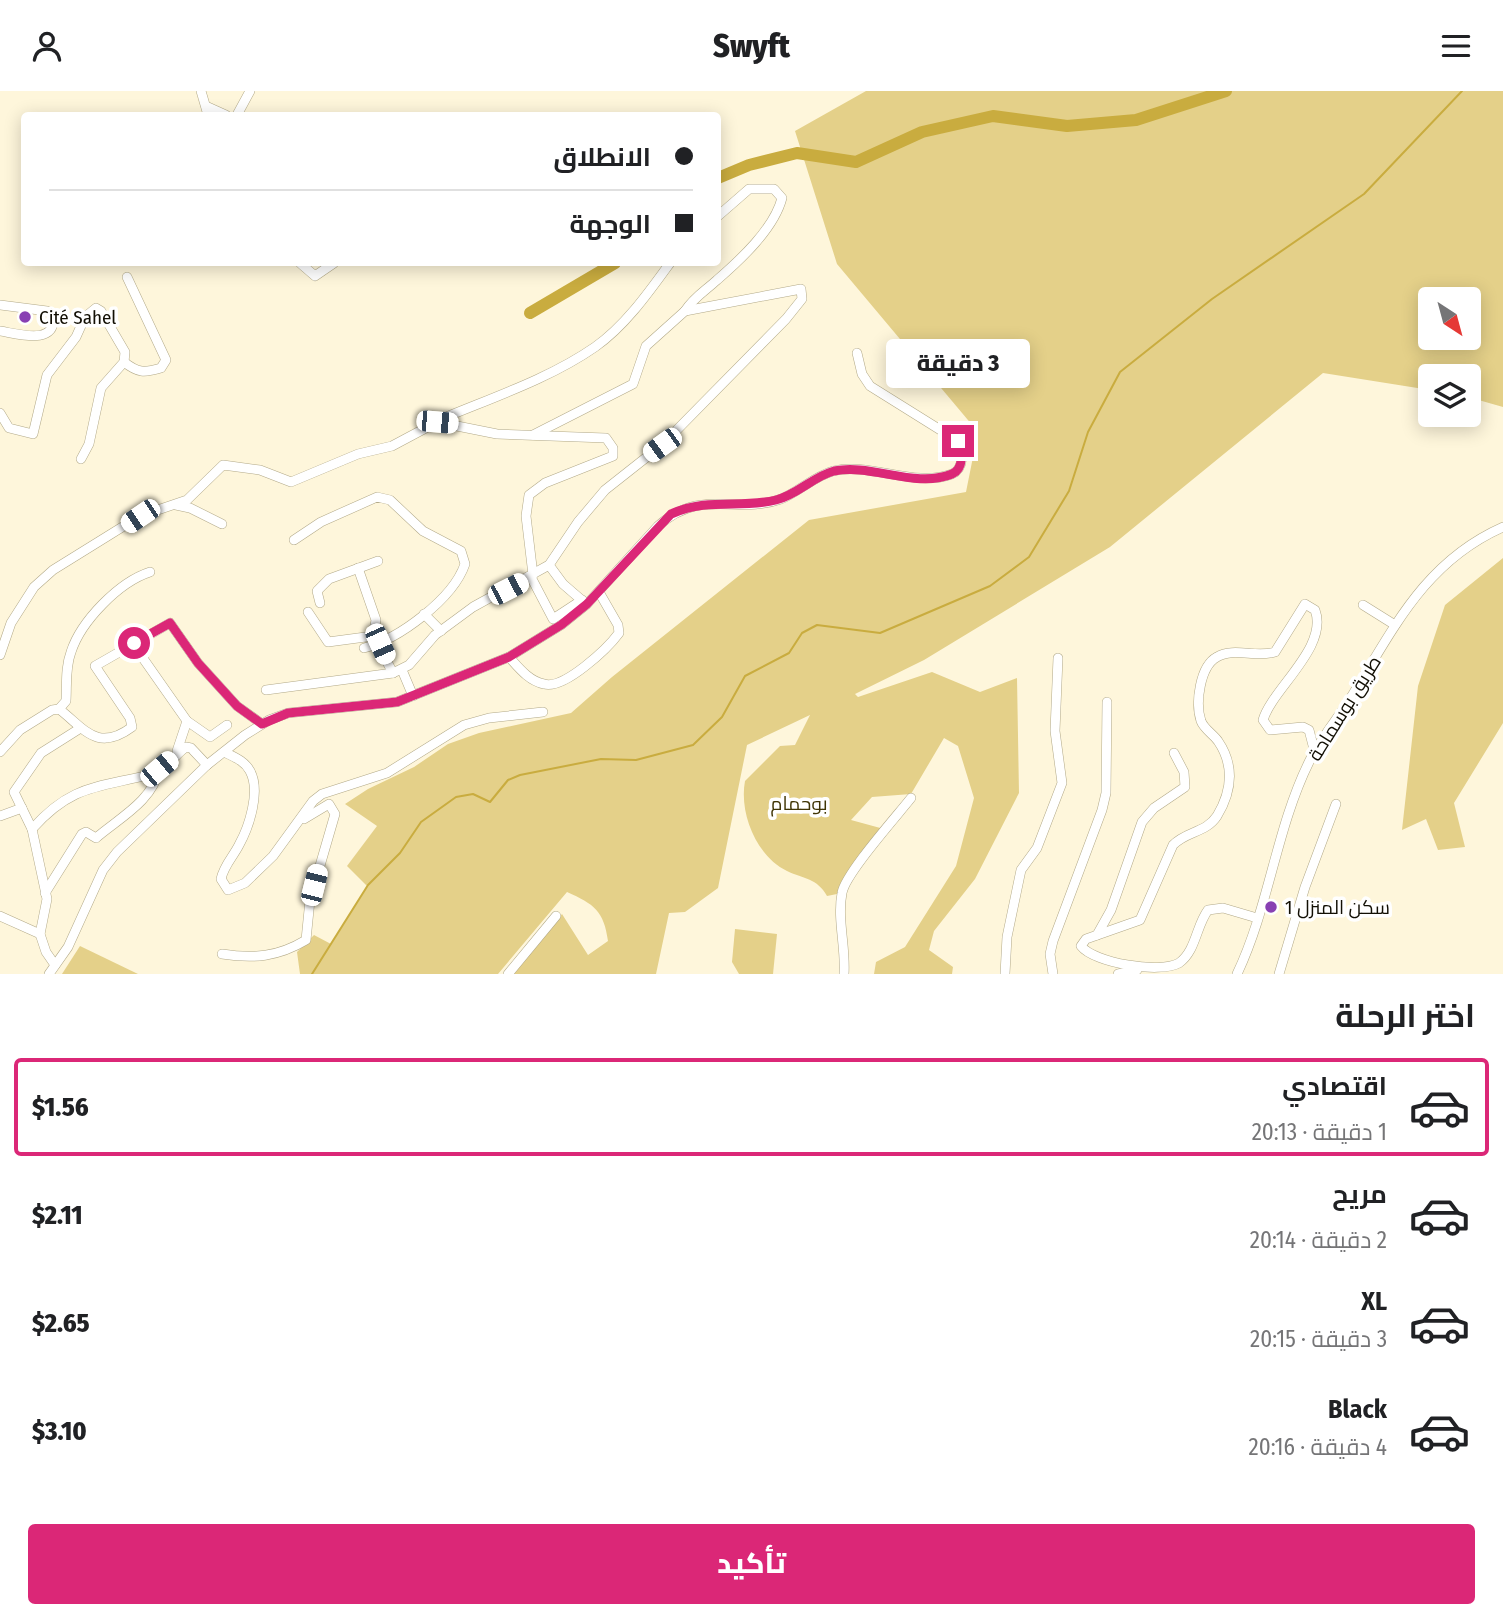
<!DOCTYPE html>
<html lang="ar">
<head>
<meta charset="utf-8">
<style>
  :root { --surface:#fff; --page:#f6f6f6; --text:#202124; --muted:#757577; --line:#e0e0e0; --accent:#db2777 }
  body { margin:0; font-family:"Fira Sans Condensed",Cairo,sans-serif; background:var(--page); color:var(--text); direction:rtl; height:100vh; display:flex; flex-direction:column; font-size:26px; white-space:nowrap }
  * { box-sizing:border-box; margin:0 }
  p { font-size:23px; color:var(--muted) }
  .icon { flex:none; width:38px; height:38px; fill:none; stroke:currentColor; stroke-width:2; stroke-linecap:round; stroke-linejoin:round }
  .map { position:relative; height:883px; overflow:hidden; direction:ltr }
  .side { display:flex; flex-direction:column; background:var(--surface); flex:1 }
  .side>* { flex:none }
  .top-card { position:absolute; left:21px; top:21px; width:700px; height:154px; border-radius:7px; box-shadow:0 4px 18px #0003; direction:rtl; display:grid; align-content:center; height:154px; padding:0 28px; background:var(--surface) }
  .needle { width:46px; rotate:144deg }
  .tools { position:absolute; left:1418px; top:196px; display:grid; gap:14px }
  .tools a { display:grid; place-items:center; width:63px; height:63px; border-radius:7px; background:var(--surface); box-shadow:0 4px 18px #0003; font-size:35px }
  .end { position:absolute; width:32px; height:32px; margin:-16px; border:9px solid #db2777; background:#fff; box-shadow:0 0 0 4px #fff }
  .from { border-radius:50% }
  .bubble { position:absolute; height:49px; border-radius:7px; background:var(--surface); box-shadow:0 4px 18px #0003; font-size:23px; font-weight:800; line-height:49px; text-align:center; direction:rtl }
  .car { position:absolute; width:21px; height:42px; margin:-21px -10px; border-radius:9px; box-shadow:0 0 5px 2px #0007; background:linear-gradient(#fff 24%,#345 0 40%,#fff 0 76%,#345 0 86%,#fff 0) }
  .top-card b { display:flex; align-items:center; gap:24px; height:66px; font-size:26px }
  .top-card b+b { border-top:2px solid var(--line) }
  .top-card i { width:18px; height:18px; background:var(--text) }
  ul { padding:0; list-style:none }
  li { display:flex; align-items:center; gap:21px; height:98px; margin:0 14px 10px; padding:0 14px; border:4px solid transparent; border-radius:7px }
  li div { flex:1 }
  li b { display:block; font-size:26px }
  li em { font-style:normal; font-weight:800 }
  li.active { border-color:var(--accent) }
  li>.icon { width:63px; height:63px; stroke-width:1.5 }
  h2 { padding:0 28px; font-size:32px; line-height:84px }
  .primary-button { display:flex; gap:14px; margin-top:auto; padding:14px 28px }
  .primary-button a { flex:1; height:80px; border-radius:7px; background:var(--accent); color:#fff; font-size:28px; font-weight:800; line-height:80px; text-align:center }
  header { display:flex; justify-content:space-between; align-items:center; height:91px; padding:0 28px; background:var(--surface); font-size:32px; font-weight:800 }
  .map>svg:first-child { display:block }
  .green { fill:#e4d089; fill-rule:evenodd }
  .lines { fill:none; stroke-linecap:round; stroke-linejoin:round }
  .stream { stroke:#c9ac3f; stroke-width:2 }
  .river { stroke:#c9ac3f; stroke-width:12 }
  .minor-casing { stroke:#b2a988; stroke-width:10 }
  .minor { stroke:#fff; stroke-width:9 }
  .route { stroke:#db2777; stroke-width:9 }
  .poi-dot { fill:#8840b3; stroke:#fff; stroke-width:2.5 }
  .labels { text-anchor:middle; stroke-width:7; stroke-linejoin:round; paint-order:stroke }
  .poi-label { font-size:19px; fill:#120f04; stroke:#fff; text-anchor:start }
  .street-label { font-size:19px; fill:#120f04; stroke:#fff }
  .park-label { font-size:19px; fill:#403505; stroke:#fff }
</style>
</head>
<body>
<header><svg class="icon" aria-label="menu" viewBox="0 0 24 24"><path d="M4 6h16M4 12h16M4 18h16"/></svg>Swyft<svg class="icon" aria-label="person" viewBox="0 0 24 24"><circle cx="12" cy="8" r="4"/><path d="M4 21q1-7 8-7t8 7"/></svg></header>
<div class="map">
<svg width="1503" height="883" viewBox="0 0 1503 883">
  <rect width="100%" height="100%" fill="#fef6db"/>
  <g class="green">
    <path d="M 866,0 L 1503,0 L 1503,316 L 1468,306 L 1468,285 L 1430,285 L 1430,299 L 1323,282 L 1110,456 L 924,569 L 855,603 L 858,606 L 932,581 L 980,601 L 1017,587 L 1019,702 L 975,788 L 934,840 L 929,859 L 953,876 L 952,883 L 874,883 L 876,871 L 905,856 L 956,775 L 974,707 L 958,655 L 944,647 L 911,703 L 872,706 L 851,729 L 884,738 L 846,786 L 837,803 L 827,805 C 817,787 804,788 787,780 C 756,765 739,722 745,690 L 780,655 L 795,654 L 810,624 L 747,654 L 718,797 L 685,821 L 669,822 L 656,883 L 513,883 L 562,823 L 588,864 L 608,850 C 604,820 594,813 567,801 L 498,883 L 300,883 L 297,861 L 314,844 L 331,853 L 367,795 L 347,775 L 377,735 L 345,713 L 368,698 L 414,676 L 448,653 L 479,642 L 571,622 L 612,586 L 809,429 L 966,401 L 978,341 L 837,173 L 795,40 ZM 1430,208 L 1468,208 L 1468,247 L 1430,247 Z"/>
    <polygon points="1503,467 1503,632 1454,712 1465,756 1438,759 1426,728 1402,739 1418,595 1445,514"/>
    <polygon points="735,838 777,843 773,883 739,883 732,871"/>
    <polygon points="80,855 138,883 62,883"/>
  </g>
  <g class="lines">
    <polyline class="stream" points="312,883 368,794 400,762 421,731 456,706 473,703 490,711 508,689 520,684 601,668 636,669 693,654 722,626 745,585 789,562 802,542 817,534 880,542 990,495 1029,466 1069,400 1088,341 1120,281 1212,208 1364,103 1462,0"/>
    <g class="river">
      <polyline points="718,87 749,74 797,62 856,71 922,41 993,25 1067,35 1136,29 1226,0"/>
      <polyline points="530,222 615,172"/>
    </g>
    <g class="minor-casing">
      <g id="minor">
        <polyline points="201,0 208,24"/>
        <polyline points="206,15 226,24"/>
        <polyline points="237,24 250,0"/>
        <polyline points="300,172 315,185 334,172"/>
        <path d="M 0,214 L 47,220 L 53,224 C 57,255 19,243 0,240"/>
        <path d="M 685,220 C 694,206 705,200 717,189 C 740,169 774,138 782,107 L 774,98 L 749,98 L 718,125"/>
        <path d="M 124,271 C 138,282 144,282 161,277 L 166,269 L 127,186"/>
        <polyline points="0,322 9,337 33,343 47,284 76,246 85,226 96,217 101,220 125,261 124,271 101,297 89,353 81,368"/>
        <path d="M 439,329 C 491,307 549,288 595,256 C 625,235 649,201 670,172"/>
        <polyline points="176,414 190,417 222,433"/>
        <path d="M 294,449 L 321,431 L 377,406 L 390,409 L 423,440 L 461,460 L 465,473 C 453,508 399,548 364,557"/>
        <polyline points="549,474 563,493 585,512"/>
        <polyline points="358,477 376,529 373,545 393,582"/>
        <polyline points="531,486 553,528 582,509"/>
        <polyline points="320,512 317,500 329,488 378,470"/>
        <polyline points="1363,514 1395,534"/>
        <polyline points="308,521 328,551 373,545"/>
        <polyline points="424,523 441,540"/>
        <polyline points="133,553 187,630 177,660"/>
        <polyline points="0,564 11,532 34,496 53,479 140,425 187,409 223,374 260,379 291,391 358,363 392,355 437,331 497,343 606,347 613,357 613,365 545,392 529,404 526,425 533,484"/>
        <path d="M 509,566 C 519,577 529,590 544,593 C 564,599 608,557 619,542 L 618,534 L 599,501"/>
        <polyline points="402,579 413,605"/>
        <polyline points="266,599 393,582 409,574 435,544 473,516 549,474 578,431 605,399 662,354 786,228 802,208 801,198 685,220 646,255 633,293 533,344"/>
        <path d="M 59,618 L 66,610 C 67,594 65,577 71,561 C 81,530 119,491 150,481"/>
        <polyline points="187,630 210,646 227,634"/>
        <path d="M 0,661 L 20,639 L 52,619 L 59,618 C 84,637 97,662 132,636 L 130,627 L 95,575 L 170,532 L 198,572 L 237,615 L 262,633"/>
        <path d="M 224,661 C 234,666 245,670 250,680 C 261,700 249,736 239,754 C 233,766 224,774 221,788 L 228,799 L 245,792 L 273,765 L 313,710 L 322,703 L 387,682 L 464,634 L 489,627 L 543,621"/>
        <polyline points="0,725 22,717"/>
        <path d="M 32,738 C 72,693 98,697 152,683 C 164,680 176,663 186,656 L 191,657 L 207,674"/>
        <path d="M 45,802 L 82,743 L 86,741 L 96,747 C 119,727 153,710 159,678"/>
        <polyline points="0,825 40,843"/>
        <path d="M 1257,827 L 1223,817 L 1208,819 C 1196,835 1196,860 1179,872 C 1160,883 1094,872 1081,855 L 1086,848 L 1140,829 L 1173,754 C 1186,740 1206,742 1217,725 C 1232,700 1235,675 1218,650 C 1213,643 1204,638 1201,630 C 1195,612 1200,575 1217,566 C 1233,556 1257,567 1275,561 L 1305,513 L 1315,519 C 1329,556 1272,598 1263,629 L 1270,639 L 1303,636 L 1309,639 L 1315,662"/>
        <polyline points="1097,844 1111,819 1142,731 1154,717 1185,696 1184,681 1174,662"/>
        <path d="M 222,863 C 253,868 278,866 306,849 L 310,809 L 335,723 L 329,713 L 304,728"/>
        <polyline points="55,874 46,861 40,843 47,808 32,738 14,701 41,662 79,638"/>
        <path d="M 49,883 L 68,856 L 103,779 L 117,761 L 207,674 L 245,644 L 269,629 L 288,622 L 397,611 L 509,566 L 561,534 L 587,513 L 658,435 C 702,396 736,424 781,408 C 798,401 815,385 833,380 C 871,371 914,397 952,383 C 964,378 964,359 958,350 L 870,295 L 862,283 L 857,262"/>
        <polyline points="508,883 556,825"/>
        <path d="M 844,883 C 846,857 837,828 842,802 C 845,783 896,726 911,707"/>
        <polyline points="1005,883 1007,846 1021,779 1037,757 1062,692 1055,640 1058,567"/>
        <polyline points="1053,883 1050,863 1053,850 1102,719 1106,702 1107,611"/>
        <polyline points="1118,883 1137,879"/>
        <path d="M 1237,883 C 1269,816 1276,738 1309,671 C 1321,647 1339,626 1353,603 C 1395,535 1426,470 1503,436"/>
        <polyline points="1279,883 1305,796 1336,713"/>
      </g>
    </g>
    <use href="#minor" class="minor"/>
  </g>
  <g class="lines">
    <path class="route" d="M 134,552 L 170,532 L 198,572 L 237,615 L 262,633 L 288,622 L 397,611 L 509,566 L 561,534 L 587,513 L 671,423 C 710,406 739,418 776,409 C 797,404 814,385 834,380 C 871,372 915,398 952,383 C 964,378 963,359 958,350"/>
  </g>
  <g class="poi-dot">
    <circle cx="25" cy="226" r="7"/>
    <circle cx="1271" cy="816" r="7"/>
  </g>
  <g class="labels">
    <g class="poi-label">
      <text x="39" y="233">Cité Sahel</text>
      <text x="1285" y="823">سكن المنزل 1</text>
    </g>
    <g class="street-label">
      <text transform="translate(1344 617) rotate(-58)" y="7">طريق بوسماحة</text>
    </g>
    <g class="park-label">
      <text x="799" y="719">بوحمام</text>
    </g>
  </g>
</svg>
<div class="tools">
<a><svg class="needle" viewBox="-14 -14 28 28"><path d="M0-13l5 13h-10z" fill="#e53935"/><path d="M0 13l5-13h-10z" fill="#757577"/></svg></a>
<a><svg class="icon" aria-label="layers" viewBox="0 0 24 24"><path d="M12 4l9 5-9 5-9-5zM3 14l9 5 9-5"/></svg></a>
</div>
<i class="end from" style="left:134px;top:552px"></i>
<i class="end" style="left:958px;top:350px"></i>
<div class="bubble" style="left:886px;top:248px;width:144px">3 دقيقة</div>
<i class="car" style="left:437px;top:331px;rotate:95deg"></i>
<i class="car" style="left:662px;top:354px;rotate:234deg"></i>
<i class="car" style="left:140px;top:425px;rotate:236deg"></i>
<i class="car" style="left:508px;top:498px;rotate:63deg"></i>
<i class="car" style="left:380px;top:553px;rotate:156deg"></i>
<i class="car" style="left:159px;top:678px;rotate:50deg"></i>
<i class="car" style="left:314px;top:794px;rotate:14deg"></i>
<div class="top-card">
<b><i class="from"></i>الانطلاق</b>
<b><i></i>الوجهة</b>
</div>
</div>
<section class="side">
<h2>اختر الرحلة</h2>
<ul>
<li class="active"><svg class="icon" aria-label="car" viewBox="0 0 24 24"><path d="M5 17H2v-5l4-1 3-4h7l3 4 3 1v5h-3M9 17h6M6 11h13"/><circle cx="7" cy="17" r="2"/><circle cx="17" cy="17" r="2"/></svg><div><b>اقتصادي</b><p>1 دقيقة · 20:13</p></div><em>$1.56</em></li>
<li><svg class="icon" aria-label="car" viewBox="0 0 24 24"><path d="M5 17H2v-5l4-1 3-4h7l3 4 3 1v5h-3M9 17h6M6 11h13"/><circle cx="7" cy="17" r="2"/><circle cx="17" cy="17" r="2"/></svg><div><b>مريح</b><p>2 دقيقة · 20:14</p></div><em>$2.11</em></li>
<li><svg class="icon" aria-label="car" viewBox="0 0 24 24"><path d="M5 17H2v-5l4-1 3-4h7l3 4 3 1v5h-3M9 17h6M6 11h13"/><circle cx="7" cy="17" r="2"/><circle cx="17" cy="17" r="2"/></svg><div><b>XL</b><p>3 دقيقة · 20:15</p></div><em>$2.65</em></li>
<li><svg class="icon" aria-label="car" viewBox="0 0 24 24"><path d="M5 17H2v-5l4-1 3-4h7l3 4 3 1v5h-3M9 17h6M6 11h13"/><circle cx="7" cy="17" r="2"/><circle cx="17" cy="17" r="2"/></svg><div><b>Black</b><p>4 دقيقة · 20:16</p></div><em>$3.10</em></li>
</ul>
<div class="primary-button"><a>تأكيد</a></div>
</section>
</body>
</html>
